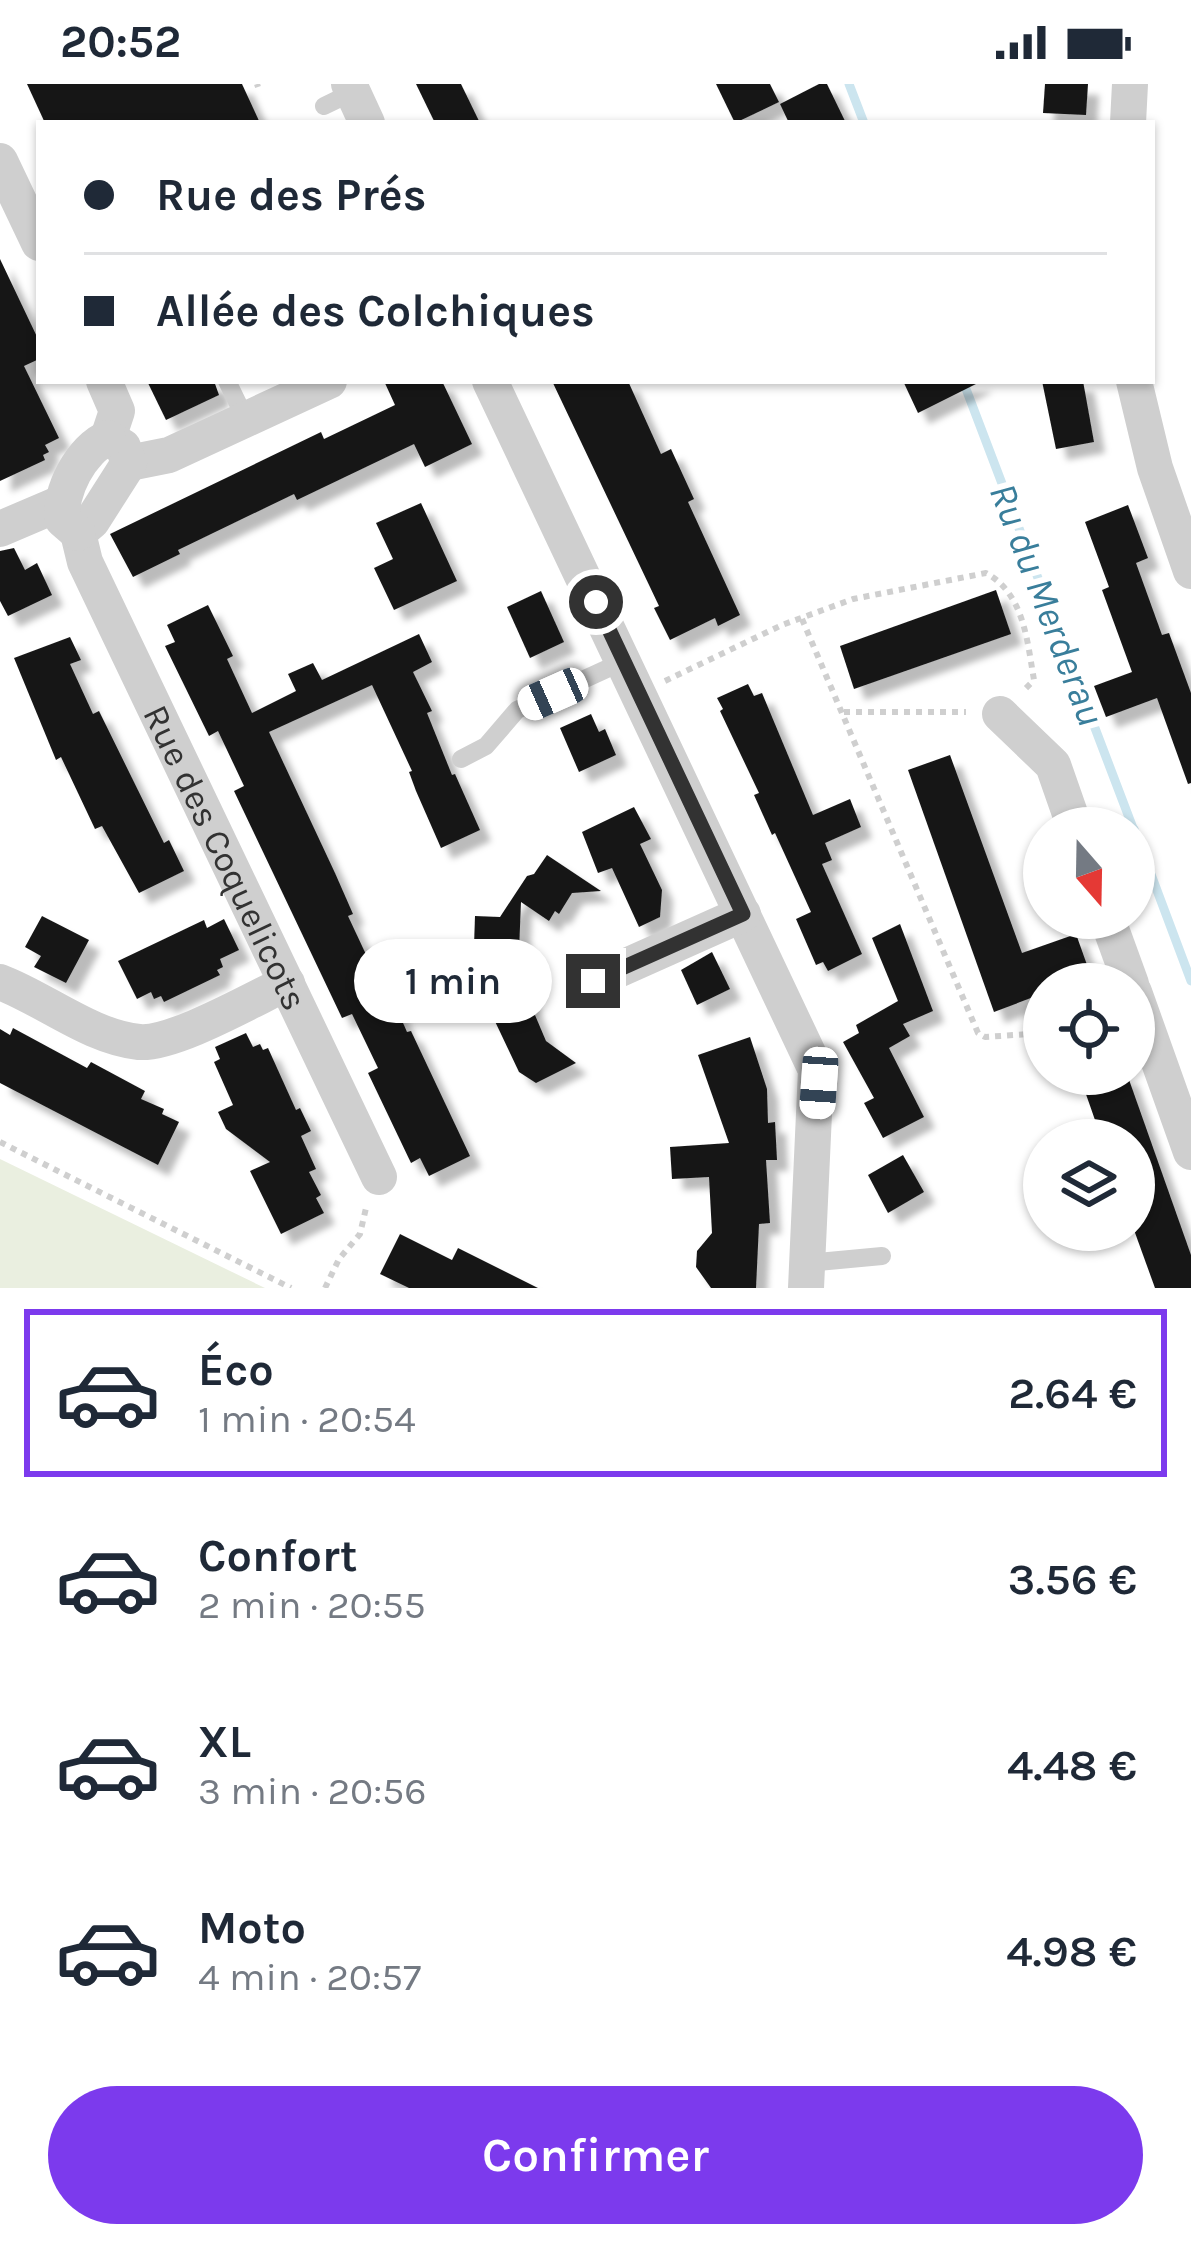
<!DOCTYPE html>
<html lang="fr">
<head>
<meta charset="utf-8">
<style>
  :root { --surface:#fff; --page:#f6f6f7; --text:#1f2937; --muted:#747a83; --line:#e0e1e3; --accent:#7c3aed }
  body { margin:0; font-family:Karla,sans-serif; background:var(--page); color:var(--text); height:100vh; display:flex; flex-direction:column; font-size:45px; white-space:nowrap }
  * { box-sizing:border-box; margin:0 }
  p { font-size:39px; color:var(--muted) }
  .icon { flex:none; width:66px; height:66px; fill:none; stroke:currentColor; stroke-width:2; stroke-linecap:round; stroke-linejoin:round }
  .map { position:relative; height:1204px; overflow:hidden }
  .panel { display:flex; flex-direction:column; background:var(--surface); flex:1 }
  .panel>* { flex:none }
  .top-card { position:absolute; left:36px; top:36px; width:1119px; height:264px; border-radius:0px; box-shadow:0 3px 9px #0004; display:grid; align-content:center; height:264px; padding:0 48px; background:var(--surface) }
  .needle { width:78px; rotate:160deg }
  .controls { position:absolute; left:1023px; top:723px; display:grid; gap:24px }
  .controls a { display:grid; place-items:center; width:132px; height:132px; border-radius:50%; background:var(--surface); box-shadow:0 3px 9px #0004; font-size:60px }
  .end { position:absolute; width:54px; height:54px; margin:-27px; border:15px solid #323232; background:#fff; box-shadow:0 0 0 6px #fff }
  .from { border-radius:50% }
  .bubble { position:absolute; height:84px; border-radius:42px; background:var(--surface); box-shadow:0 3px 9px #0004; font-size:39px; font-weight:600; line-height:84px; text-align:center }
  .car { position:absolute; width:36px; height:72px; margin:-36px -18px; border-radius:15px; box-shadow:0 0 9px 3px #0007; background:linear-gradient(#fff 24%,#345 0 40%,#fff 0 76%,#345 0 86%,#fff 0) }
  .top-card b { display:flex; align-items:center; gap:42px; height:114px; font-size:45px }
  .top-card b+b { border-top:3px solid var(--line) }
  .top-card i { width:30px; height:30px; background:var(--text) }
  ul { padding:21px 0 0; list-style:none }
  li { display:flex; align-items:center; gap:36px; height:168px; margin:0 24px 18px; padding:0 24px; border:6px solid transparent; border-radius:0px }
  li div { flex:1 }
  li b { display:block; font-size:45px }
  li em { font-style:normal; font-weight:600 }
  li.selected { border-color:var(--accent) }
  li>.icon { width:108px; height:108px; stroke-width:1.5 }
  .button { display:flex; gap:24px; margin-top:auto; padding:24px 48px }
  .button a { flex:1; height:138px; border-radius:72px; background:var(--accent); color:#fff; font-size:48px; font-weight:600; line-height:138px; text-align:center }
  .status { display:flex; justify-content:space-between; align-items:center; height:84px; padding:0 60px; background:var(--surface); direction:ltr }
  .status svg { height:33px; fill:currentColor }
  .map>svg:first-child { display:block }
  .green { fill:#eaefe0 }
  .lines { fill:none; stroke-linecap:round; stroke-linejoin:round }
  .stream { stroke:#cce5ef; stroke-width:9 }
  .building { fill:#191919; filter:url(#shadow) }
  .path { stroke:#cfcfcf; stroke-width:6; stroke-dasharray:6 6; stroke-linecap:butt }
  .lane { stroke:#cfcfcf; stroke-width:18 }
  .street { stroke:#cfcfcf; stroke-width:36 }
  .route { stroke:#323232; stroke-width:15 }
  .labels { text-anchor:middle; stroke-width:12; stroke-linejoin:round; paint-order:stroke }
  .street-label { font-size:36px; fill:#323232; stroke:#fff }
  .water-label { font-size:39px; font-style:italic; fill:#397e9b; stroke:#fff }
</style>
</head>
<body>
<div class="status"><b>20:52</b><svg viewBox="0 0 49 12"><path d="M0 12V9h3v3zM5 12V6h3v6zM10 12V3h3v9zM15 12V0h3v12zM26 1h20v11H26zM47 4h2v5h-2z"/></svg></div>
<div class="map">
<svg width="1191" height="1204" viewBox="0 0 1191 1204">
  <defs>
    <filter id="shadow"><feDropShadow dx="11" dy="11" stdDeviation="3" flood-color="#0004"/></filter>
  </defs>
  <rect width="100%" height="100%" fill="#fff"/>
  <polygon class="green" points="0,1075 265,1204 0,1204"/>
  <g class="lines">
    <g class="stream">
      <polyline points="849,0 864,39"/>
      <polyline points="963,297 1133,744"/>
      <polyline points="1134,745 1191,897"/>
    </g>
  </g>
  <g class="building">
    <polygon points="27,0 242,0 260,39 45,39"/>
    <polygon points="416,0 461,0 480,39 435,39"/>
    <polygon points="716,0 770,0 779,18 735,39"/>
    <polygon points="819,0 827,0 846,39 789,39 780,20"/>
    <polygon points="1045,0 1088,0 1086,31 1043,29"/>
    <polygon points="0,175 39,257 39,275 24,282 59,354 45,361 49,368 43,371 45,376 0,397"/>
    <polygon points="147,297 214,297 219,311 166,336"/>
    <polygon points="384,297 442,297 472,360 425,383 414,360 297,416 294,410 178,466 180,470 133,493 110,450 321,348 324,355 395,321"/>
    <polygon points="552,297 628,297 661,370 671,365 694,415 688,418 740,531 718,542 715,534 670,556 654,524 659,522"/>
    <polygon points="903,297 982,297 918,329"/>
    <polygon points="1042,297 1083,297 1094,358 1056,365"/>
    <polygon points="421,419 457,497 394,526 374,484 393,475 376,439"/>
    <polygon points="1128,421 1148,474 1136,479 1162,551 1169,549 1191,609 1191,699 1188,700 1157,614 1106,633 1094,602 1132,588 1102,506 1109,503 1085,438"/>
    <polygon points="14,464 25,486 37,479 52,511 8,532 0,517 0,467"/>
    <polygon points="996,506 1011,550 854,605 840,562"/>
    <polygon points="541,507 564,558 530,574 507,523"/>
    <polygon points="208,521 233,572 227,575 252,629 296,607 288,590 313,579 322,596 419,550 432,578 413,588 432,627 427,629 452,691 455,690 480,746 441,764 416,707 409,688 412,687 372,601 269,648 335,789 353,830 348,832 385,911 390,909 407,948 411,947 470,1072 429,1092 420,1074 411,1079 368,989 378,984 352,930 342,934 234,707 244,702 218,647 209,652 165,562 175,558 167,541"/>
    <polygon points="70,553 81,576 70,580 93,630 99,627 164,759 169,756 184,787 139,809 102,742 95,745 61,673 56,676 14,574"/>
    <polygon points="748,600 754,612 762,609 813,731 850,715 861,743 825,759 832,776 822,780 862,870 828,887 823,878 816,881 796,835 811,828 775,749 772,751 754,711 759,709 720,627 723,625 717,614"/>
    <polygon points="591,630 599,648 605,645 616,671 579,688 560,644"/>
    <polygon points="950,671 1022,869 1076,850 1091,892 1069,900 1044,900 1044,909 994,928 908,686"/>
    <polygon points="634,723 651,755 640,760 662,806 660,833 639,843 612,784 598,789 582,748"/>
    <polygon points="547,771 601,807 572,809 559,830 555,827 549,837 521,818 518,891 546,957 576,979 536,999 519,988 473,891 475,832 500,833 527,792 534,790"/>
    <polygon points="42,832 89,856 66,899 34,883 41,872 25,863"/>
    <polygon points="224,835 239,866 220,875 223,883 217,886 220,891 164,918 161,912 154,915 151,908 137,915 118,877 204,836 207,844"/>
    <polygon points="900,840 933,927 903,940 910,952 889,964 924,1033 883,1054 864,1019 874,1014 843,958 859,949 856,941 898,917 872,854"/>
    <polygon points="712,868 730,905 697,921 681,886"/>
    <polygon points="13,944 87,984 91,978 145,1007 141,1015 164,1025 162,1030 179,1038 158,1081 0,999 0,945 10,951"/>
    <polygon points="246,949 253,963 260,960 263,966 268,964 296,1026 300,1024 311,1047 301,1052 316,1085 309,1088 321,1111 316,1114 324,1129 281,1150 250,1087 270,1078 226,1045 218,1028 233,1021 214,978 220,975 215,963"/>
    <polygon points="750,953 767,1005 768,1039 775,1038 777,1076 766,1076 770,1139 759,1140 756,1204 711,1204 696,1183 697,1167 712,1149 709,1093 672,1095 670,1063 729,1059 698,971"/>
    <polygon points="1098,990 1127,990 1191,1171 1191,1204 1155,1204 1134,1146 1134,1056 1102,1056 1081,996"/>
    <polygon points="903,1071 924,1108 888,1129 868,1091"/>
    <polygon points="400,1150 452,1176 458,1164 538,1204 409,1204 380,1190"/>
  </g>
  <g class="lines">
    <g class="path">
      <polyline points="257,0 258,3"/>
      <polyline points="802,535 978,949 985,953 1044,949"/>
      <path d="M 665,597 L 782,541 L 853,515 L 986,489 C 1024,510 1027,556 1034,596 L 1024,606"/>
      <polyline points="844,628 966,628"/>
      <polyline points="0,1058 291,1204"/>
      <polyline points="325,1204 339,1175 360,1150 366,1124"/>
    </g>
    <g class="lane">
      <polyline points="324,22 353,8"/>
      <polyline points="227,297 246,336"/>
      <polyline points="461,675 486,662 517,626 624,577"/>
      <polyline points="807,1179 882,1172"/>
    </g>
    <g class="street">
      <polyline points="349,0 367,39"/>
      <polyline points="1128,39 1130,0"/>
      <polyline points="0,77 39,159"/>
      <polyline points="104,297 117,327 108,354"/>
      <polyline points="490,297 816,986 806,1204"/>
      <polyline points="1134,297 1155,384 1191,487"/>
      <polyline points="129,379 169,371 329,297"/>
      <polyline points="0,445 61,419"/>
      <path id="s1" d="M 78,449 L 85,478 L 379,1093"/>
      <polyline points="78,449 92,437 129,379 123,363 108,354"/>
      <path d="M 78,449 L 63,436 C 58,409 82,364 108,354"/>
      <polyline points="1000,630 1053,681 1075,744"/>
      <polyline points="1107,834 1131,900"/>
      <polyline points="593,897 743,830"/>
      <path d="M 0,898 C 45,915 90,953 139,958 C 173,961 253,915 287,899"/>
      <polyline points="1134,908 1191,1068"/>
    </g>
  </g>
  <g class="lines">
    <polyline class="route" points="593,897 743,830 596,518"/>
  </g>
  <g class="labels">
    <g class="street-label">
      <text dy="13" stroke="none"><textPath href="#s1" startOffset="357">Rue des Coquelicots</textPath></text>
    </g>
    <g class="water-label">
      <text transform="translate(1048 520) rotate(69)" y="14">Ru du Merderau</text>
    </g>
  </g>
</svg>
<div class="controls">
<a><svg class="needle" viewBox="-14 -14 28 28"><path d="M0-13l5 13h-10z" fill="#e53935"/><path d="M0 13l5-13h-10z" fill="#747a83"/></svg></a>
<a><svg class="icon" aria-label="locate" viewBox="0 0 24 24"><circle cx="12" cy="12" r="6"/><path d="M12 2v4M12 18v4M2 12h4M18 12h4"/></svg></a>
<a><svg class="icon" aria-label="layers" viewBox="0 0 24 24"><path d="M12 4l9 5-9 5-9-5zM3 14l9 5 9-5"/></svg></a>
</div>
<i class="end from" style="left:596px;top:518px"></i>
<i class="end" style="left:593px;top:897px"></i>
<div class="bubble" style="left:354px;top:855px;width:198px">1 min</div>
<i class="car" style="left:553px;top:610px;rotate:246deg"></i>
<i class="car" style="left:819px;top:999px;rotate:184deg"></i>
<div class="top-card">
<b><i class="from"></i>Rue des Prés</b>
<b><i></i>Allée des Colchiques</b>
</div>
</div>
<section class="panel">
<ul>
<li class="selected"><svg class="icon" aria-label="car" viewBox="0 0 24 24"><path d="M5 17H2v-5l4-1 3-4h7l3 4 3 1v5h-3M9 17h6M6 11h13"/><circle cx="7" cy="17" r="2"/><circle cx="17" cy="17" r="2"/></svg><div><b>Éco</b><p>1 min · 20:54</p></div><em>2.64 €</em></li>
<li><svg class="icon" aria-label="car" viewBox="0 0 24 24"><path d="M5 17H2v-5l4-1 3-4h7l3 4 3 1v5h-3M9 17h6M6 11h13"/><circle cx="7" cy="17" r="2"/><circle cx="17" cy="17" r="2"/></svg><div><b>Confort</b><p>2 min · 20:55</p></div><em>3.56 €</em></li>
<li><svg class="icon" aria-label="car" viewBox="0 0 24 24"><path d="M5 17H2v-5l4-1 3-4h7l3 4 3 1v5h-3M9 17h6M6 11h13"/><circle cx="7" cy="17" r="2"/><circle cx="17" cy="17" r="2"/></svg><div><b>XL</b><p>3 min · 20:56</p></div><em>4.48 €</em></li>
<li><svg class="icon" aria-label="car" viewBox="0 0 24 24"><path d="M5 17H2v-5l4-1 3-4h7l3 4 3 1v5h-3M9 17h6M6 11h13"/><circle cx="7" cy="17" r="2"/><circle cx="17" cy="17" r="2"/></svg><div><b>Moto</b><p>4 min · 20:57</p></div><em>4.98 €</em></li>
</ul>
<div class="button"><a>Confirmer</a></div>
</section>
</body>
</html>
